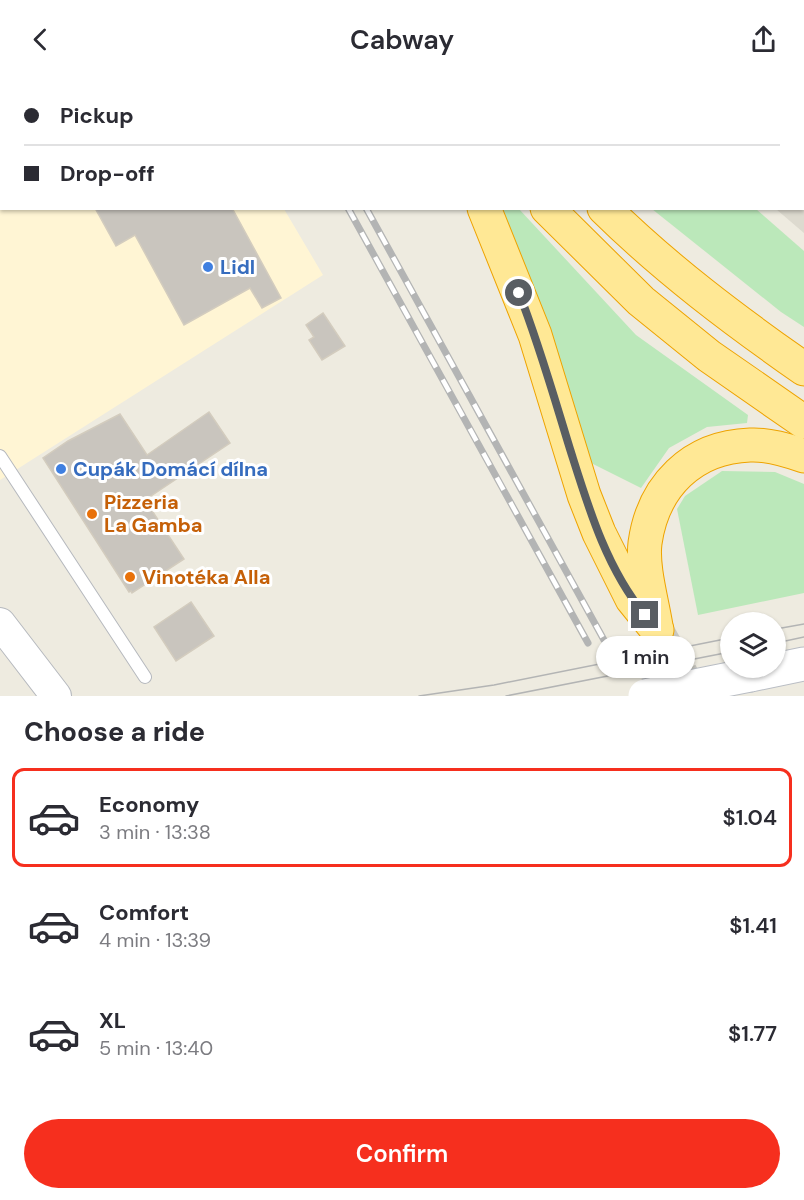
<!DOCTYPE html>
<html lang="en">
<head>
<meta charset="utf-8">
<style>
  :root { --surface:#fff; --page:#f7f7f7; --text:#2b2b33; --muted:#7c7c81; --line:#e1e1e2; --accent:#f62f1e }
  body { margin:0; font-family:"DM Sans",sans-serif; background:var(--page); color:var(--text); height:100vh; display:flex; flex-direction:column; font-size:22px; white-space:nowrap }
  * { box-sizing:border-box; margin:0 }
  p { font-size:20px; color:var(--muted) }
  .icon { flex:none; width:33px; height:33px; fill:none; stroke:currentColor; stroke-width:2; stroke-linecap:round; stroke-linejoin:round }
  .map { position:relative; height:618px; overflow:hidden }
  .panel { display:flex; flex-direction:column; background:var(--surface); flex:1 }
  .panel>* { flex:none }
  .top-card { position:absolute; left:0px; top:0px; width:804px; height:132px; box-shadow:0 2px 4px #0004; display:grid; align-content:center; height:132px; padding:0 24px; background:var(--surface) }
  .buttons { position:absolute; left:720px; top:534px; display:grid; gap:12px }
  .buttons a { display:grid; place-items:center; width:66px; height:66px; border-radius:50%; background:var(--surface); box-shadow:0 2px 4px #0004; font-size:30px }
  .end { position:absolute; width:27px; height:27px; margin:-14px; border:8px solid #595e63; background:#fff; box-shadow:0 0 0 3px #fff }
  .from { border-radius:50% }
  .bubble { position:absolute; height:42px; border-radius:21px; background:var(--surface); box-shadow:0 2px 4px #0004; font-size:20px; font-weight:600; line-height:42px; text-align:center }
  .top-card b { display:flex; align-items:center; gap:21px; height:57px; font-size:22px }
  .top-card b+b { border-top:2px solid var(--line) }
  .top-card i { width:15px; height:15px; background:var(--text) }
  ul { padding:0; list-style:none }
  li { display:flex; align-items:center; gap:18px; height:99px; margin:0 12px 9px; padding:0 12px; border:3px solid transparent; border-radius:12px }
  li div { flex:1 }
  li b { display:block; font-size:22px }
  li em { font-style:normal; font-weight:600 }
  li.current { border-color:var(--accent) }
  li>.icon { width:54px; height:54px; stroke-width:1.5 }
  h2 { padding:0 24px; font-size:27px; line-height:72px }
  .cta { display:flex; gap:12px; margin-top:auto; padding:12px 24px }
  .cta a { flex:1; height:69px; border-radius:36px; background:var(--accent); color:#fff; font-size:24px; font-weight:600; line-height:69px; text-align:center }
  header { display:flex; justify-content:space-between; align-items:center; height:78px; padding:0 24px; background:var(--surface); font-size:27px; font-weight:600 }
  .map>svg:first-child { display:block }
  .commercial { fill:#fff5d4 }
  .education { fill:#dddacf }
  .green { fill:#bbe8ba }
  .building { fill:#c9c5be; stroke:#d3ccbe; stroke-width:1.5 }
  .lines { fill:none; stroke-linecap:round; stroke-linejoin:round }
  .trunk-tunnel { stroke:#c9c8c1; stroke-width:33; stroke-dasharray:33 16; stroke-linecap:butt }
  .service-casing { stroke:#b6b9be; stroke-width:14 }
  .tertiary-casing { stroke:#b6b9be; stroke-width:32 }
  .secondary-casing { stroke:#b9bdc4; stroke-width:35 }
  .trunk-casing { stroke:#eea300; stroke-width:35 }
  .service { stroke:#fff; stroke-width:12 }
  .tertiary { stroke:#fff; stroke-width:30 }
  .secondary { stroke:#fff; stroke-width:33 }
  .trunk { stroke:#ffe895; stroke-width:33 }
  .tram { stroke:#b3b4b4; stroke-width:1.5 }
  .rail-casing { stroke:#b3b4b4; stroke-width:7 }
  .rail { stroke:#fff; stroke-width:4.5; stroke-dasharray:14; stroke-linecap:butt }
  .secondary-bridge-casing { stroke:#b9bdc4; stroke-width:35; stroke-linecap:butt }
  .secondary-bridge { stroke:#fff; stroke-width:33 }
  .route { stroke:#595e63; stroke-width:8 }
  .shop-dot { fill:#3f7fe0; stroke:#fff; stroke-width:2 }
  .food-dot { fill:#e8710a; stroke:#fff; stroke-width:2 }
  .labels { text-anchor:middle; stroke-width:6; stroke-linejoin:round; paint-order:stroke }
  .shop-label { font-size:20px; font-weight:bold; fill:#366cbe; stroke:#fff; text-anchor:start }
  .food-label { font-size:20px; font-weight:bold; fill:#c56008; stroke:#fff; text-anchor:start }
</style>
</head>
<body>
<header><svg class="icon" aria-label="back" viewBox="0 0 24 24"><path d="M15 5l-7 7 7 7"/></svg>Cabway<svg class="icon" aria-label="share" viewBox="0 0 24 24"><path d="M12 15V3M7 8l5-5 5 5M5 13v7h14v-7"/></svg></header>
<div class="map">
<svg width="804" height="618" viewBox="0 0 804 618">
  <rect width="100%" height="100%" fill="#eeebe0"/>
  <polygon class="commercial" points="0,0 194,1 2,2 2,130 284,131 323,197 0,402"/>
  <polygon class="education" points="804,106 804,155 776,131 802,130"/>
  <g class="green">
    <polygon points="503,131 519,131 636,257 748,337 747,345 707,349 669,370 641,410 587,383 557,285"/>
    <polygon points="652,131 756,131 804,173 804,249 781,234"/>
    <polygon points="722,393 775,394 804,406 804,515 698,537 677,431 685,418"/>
  </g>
  <g class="building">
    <polygon points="95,130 232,130 281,220 262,230 250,210 184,247 135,157 116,168"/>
    <polygon points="323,235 345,268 322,282 309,262 314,259 306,247"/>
    <polygon points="209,334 230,365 145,422 184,481 132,515 131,513 129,514 43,380 68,363 120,336 147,377"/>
    <polygon points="191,524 214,558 176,583 154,549"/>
  </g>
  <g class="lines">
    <polyline class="trunk-tunnel" points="657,552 694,618"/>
    <g class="service-casing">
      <g id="service">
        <polyline points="11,2 14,0"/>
        <polyline points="0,8 2,7"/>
        <polyline points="0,378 145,599"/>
      </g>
    </g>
    <g class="tertiary-casing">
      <polyline id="tertiary" points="0,545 56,618"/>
    </g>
    <g class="secondary-casing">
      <polyline id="secondary" points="750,597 804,586"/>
    </g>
    <g class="trunk-casing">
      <g id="trunk">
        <polyline points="402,0 403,2"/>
        <polyline points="433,0 434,2"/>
        <polyline points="481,0 482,2"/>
        <polyline points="484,130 535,257 584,417 599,455 632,521 657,552"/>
        <polyline points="547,130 641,223 709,278 804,344"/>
        <path d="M 604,130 C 666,191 734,242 804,291"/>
        <path d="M 656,548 C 652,523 642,489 645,465 C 653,408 692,369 750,367 C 768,366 787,372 804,378"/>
      </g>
    </g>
    <use href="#service" class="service"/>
    <use href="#tertiary" class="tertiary"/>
    <use href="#secondary" class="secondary"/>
    <use href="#trunk" class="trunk"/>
    <g class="tram">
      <polyline points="776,551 804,546"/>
      <polyline points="776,565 804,559"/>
      <polyline points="419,618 494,607 730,560"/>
      <polyline points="506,618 730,574"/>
    </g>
    <g class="rail-casing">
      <g id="rail">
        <polyline points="275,0 276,2"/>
        <polyline points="293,0 294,2"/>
        <polyline points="348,130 588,565"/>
        <polyline points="366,130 604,562"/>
      </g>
    </g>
    <use href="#rail" class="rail"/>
    <g class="secondary-bridge-casing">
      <polyline id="secondary-bridge" points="645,618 750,597"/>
    </g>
    <use href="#secondary-bridge" class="secondary-bridge"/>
  </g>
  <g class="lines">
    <path class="route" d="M 519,215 C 539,266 554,319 570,371 C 588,428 606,490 645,537"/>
  </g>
  <g class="shop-dot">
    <circle cx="208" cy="189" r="6"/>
    <circle cx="61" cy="391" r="6"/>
  </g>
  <g class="food-dot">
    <circle cx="92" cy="436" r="6"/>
    <circle cx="130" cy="499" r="6"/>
  </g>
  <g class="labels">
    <g class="shop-label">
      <text x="220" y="196">Lidl</text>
      <text x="73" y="398">Cupák Domácí dílna</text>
    </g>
    <g class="food-label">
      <text x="104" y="431">Pizzeria<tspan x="104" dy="23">La Gamba</tspan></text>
      <text x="142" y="506">Vinotéka Alla</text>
    </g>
  </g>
</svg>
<div class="buttons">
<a><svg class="icon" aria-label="layers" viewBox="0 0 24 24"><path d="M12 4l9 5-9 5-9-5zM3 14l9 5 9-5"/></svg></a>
</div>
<i class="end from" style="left:519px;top:215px"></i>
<i class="end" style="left:645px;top:537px"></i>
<div class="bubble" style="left:596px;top:558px;width:99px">1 min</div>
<div class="top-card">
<b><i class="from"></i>Pickup</b>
<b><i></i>Drop-off</b>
</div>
</div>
<section class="panel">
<h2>Choose a ride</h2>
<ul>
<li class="current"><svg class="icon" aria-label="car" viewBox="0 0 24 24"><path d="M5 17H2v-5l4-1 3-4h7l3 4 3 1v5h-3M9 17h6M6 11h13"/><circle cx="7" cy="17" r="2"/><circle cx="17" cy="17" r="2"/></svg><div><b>Economy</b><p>3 min · 13:38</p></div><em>$1.04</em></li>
<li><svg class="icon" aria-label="car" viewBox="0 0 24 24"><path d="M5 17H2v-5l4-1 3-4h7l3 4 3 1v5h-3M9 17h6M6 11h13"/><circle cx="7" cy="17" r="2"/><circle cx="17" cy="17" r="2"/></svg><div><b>Comfort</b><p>4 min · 13:39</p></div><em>$1.41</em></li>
<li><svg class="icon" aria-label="car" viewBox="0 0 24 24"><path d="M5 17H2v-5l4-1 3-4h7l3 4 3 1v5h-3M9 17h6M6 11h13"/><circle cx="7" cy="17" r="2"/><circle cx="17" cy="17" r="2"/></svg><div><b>XL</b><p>5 min · 13:40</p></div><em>$1.77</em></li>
</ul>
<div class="cta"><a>Confirm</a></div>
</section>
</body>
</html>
